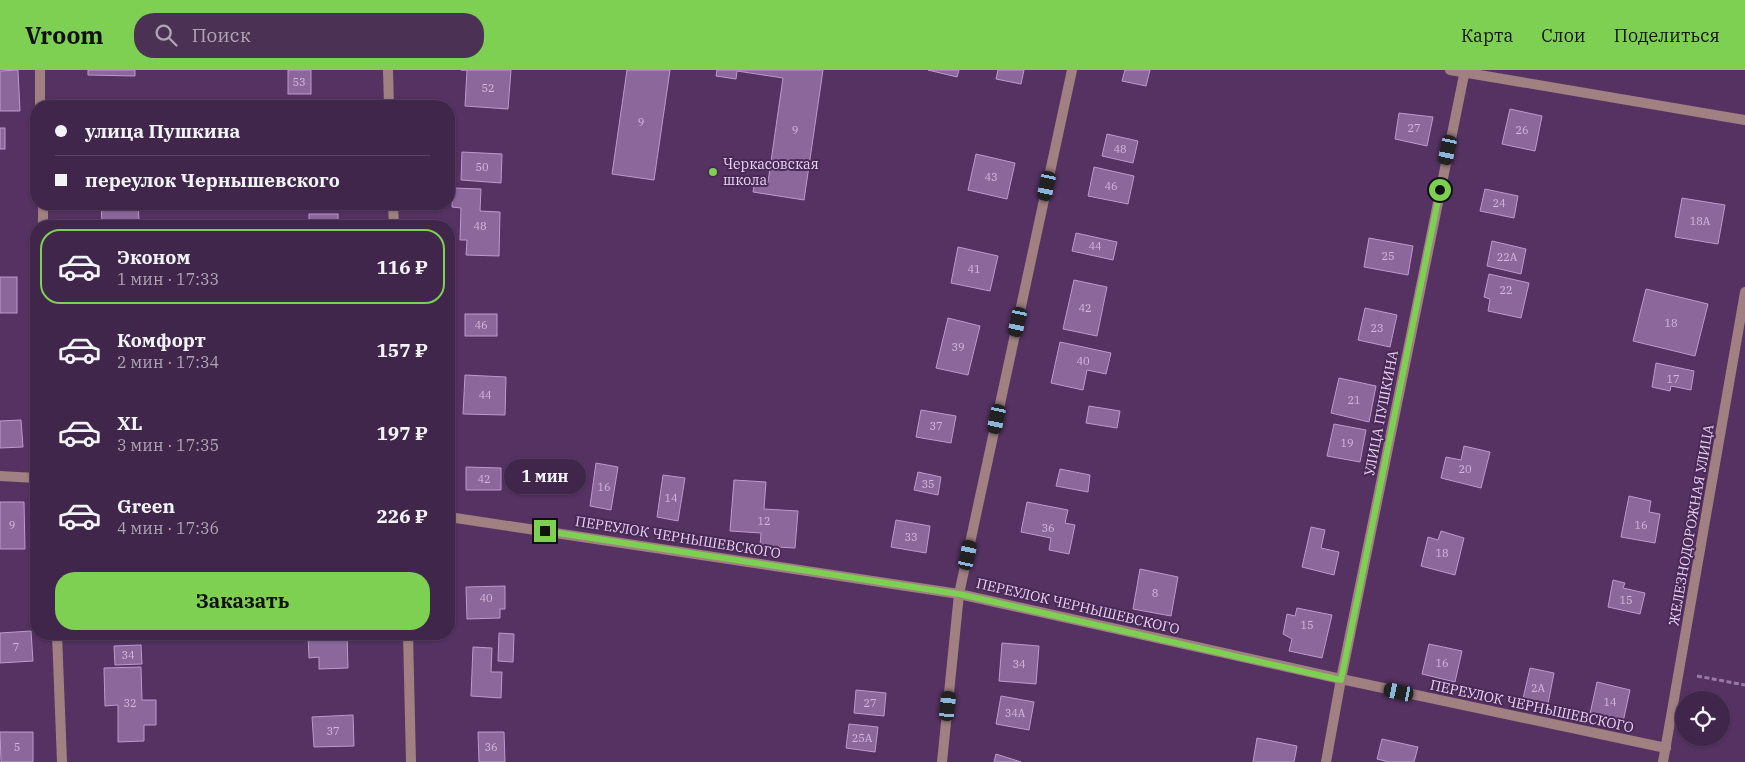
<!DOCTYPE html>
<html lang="ru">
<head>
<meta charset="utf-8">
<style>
  :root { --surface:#40264a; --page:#4b3254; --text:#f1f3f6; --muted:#aea5b5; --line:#594362; --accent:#7ed053 }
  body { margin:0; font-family:"IBM Plex Serif",serif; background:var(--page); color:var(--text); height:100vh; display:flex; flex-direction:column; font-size:19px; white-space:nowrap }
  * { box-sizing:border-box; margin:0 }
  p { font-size:16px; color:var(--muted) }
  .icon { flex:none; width:28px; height:28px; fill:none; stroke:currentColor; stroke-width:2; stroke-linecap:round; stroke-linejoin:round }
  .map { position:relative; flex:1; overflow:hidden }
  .panel { position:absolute; left:30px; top:150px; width:425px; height:420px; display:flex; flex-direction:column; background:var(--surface); border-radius:20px; box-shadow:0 1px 4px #0004,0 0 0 1px var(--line) }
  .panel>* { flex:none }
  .guide { position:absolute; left:30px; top:30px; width:425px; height:110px; border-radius:20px; box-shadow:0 1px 4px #0004,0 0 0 1px var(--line); display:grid; align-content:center; height:110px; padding:0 25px; background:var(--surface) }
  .fabs { position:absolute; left:1675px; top:621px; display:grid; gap:10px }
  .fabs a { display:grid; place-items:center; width:55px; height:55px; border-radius:50%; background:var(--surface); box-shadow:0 1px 4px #0004,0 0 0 1px var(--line); font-size:25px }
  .end { position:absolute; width:22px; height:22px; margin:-11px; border:6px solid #7ed053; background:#111; box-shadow:0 0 0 2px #111 }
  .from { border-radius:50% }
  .bubble { position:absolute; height:35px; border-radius:18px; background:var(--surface); box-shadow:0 1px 4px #0004,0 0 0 1px var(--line); font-size:16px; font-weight:800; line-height:35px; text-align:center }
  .car { position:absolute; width:15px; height:30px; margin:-15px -8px; border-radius:6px; box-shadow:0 0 4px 1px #0007; background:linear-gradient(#222 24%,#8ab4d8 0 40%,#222 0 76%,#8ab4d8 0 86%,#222 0) }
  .guide b { display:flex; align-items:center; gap:18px; height:48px; font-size:19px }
  .guide b+b { border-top:1px solid var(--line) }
  .guide i { width:12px; height:12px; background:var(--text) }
  ul { padding:9px 0 0; list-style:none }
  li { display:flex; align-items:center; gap:15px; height:75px; margin:0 10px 8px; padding:0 15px; border:2px solid transparent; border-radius:20px }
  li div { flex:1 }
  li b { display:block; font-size:19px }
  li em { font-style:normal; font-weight:800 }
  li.on { border-color:var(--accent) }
  li>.icon { width:45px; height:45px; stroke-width:1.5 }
  .cta { display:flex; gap:10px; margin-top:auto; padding:10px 25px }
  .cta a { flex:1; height:58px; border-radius:20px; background:var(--accent); color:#111; font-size:20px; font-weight:800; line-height:58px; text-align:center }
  header { display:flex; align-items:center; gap:30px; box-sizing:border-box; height:70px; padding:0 25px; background:var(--accent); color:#111 }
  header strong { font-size:24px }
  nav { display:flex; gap:28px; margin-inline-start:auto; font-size:18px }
  .search { width:350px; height:45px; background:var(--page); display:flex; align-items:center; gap:12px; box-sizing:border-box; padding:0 18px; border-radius:20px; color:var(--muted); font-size:19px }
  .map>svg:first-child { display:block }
  .building { fill:#8c679b; stroke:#c098cf }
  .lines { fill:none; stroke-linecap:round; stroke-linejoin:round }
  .path { stroke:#977aa2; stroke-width:3; stroke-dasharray:5 2.5; stroke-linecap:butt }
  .minor { stroke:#a08081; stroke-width:10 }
  .route { stroke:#7ed053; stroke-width:6 }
  .poi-dot { fill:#7ed053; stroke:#4a2857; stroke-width:2 }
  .labels { text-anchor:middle; stroke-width:4; stroke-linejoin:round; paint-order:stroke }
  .number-label { font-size:11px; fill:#d2b9dc }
  .poi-label { font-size:14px; fill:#e9d4f1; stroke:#4a2857; text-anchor:start }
  .street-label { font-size:14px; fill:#e9d4f1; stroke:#4a2857 }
</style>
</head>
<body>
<header>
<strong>Vroom</strong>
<div class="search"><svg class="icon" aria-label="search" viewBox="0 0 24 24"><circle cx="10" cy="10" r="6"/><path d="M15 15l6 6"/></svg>Поиск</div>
<nav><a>Карта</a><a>Слои</a><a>Поделиться</a></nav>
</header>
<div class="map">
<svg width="1745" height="692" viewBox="0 0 1745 692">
  <rect width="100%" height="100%" fill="#553262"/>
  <g class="building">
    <polygon points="18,0 20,41 0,41 0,1"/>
    <polygon points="88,0 135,0 135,6 88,5"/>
    <rect x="288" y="0" width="23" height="24"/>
    <polygon points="461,0 511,0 508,39 465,36 467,0"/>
    <polygon points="627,0 670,0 654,110 612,104"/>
    <polygon points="717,0 823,0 804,130 753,122 755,110 768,112 783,8 737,1 736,9 716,6"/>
    <polygon points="928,0 959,0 957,7"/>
    <polygon points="998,0 1024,0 1021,14 996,9"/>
    <polygon points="1125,0 1150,0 1146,16 1122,11"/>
    <polygon points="1510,39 1542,46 1535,81 1502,74"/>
    <polygon points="1399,43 1433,47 1427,76 1395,69"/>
    <rect x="0" y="58" width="5" height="21"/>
    <polygon points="1107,64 1138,71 1133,93 1102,86"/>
    <polygon points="462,82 502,84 501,113 461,110"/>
    <polygon points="976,84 1015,93 1007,129 968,120"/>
    <polygon points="1094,97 1134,106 1128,134 1088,126"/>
    <polygon points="453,118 481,119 480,141 500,142 499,186 466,185 467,170 460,170 461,138 452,137"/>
    <polygon points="1485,119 1518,126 1514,148 1480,141"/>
    <polygon points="1682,128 1725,135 1718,174 1675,167"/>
    <polygon points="101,134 138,134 139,150 102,153"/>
    <rect x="309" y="144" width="29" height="12"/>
    <polygon points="1076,163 1117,172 1113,190 1072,181"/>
    <polygon points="1369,168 1413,176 1408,205 1364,197"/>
    <polygon points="1492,171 1526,179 1521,204 1487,196"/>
    <polygon points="958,177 998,186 990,221 951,213"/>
    <polygon points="1489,204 1529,213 1521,248 1488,241 1490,229 1484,227"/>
    <rect x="0" y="207" width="17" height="36"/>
    <polygon points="1074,210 1107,217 1097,266 1063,259"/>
    <polygon points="1646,219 1708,234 1695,286 1633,271"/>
    <polygon points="1365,238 1397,245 1390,277 1358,270"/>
    <rect x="465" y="244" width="32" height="22"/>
    <polygon points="948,248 980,256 968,305 936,298"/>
    <polygon points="1060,272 1111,283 1106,304 1087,300 1083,320 1051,313"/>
    <polygon points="1656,293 1694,301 1691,320 1671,316 1670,321 1652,317"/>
    <polygon points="465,305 506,307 505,345 463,344"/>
    <polygon points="1339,308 1376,316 1369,352 1331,343"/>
    <polygon points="1089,336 1120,341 1117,358 1086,353"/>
    <polygon points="921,340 956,346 951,373 916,367"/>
    <polygon points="21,350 23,377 0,378 0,351"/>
    <polygon points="1334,354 1366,360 1360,392 1327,386"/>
    <polygon points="1464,376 1490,382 1481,418 1441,408 1446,387 1461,390"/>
    <polygon points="596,393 618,397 611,440 590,436"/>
    <polygon points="466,397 501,398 501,420 466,420"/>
    <polygon points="1060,399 1090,405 1088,422 1056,416"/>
    <polygon points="918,402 941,407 938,425 914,420"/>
    <polygon points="663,405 685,408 678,451 657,447"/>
    <polygon points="734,410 766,412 764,439 798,441 795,478 760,476 761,463 730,461"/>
    <polygon points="1629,426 1651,431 1649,442 1660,444 1655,473 1621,467"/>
    <polygon points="0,432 24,432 25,479 0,479"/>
    <polygon points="1027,432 1068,440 1065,453 1075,455 1069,484 1049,480 1051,468 1021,462"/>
    <polygon points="896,450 930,456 926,483 891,477"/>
    <polygon points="1311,457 1325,460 1321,478 1339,482 1334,505 1302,497"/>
    <polygon points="1441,461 1464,468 1455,505 1421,496 1428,467 1438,470"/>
    <polygon points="1140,499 1178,507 1171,546 1133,539"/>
    <polygon points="1613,510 1625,513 1623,518 1645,523 1640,544 1608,537"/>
    <polygon points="505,516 505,539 500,539 500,548 467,549 466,517"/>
    <polygon points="1297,538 1332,545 1322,588 1289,581 1292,569 1283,564 1287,544 1295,546"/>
    <polygon points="31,561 33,591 0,593 0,563"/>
    <polygon points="499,563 514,564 513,592 498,591"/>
    <polygon points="347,564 348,598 319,599 319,587 309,588 308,565"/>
    <polygon points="1002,573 1039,576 1036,614 999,611"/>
    <polygon points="1429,574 1462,581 1455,612 1422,604"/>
    <polygon points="141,575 142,594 115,595 114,576"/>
    <polygon points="473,577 492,578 491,602 502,602 501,628 471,626"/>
    <polygon points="141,597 142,630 156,630 156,655 144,655 144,671 118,672 118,635 105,636 104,598"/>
    <polygon points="1530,598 1554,603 1547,639 1522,633"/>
    <polygon points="1597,612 1630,620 1623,652 1590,644"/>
    <polygon points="856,620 886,623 884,646 854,643"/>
    <polygon points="1001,626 1034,632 1029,660 996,654"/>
    <polygon points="353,645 354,676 314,677 312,647"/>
    <polygon points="849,654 878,657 875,682 846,678"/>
    <polygon points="0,662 33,662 33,692 1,692"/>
    <polygon points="478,662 504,662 505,692 479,692"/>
    <polygon points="1257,668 1297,676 1294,692 1253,692"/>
    <polygon points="1382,669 1418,677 1414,692 1389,692 1377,689"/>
    <polygon points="996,684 1021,692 994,692"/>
  </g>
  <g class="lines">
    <polyline class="path" points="1697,606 1745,615"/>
    <g class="minor">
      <polyline points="40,0 40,36"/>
      <polyline points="388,0 389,36"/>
      <polyline points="1450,0 1745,50"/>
      <polyline points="43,134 43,156"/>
      <polyline points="393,134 394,156"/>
      <polyline points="0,406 36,408"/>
      <polyline points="449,447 959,524 1341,609 1666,678"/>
      <polyline points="57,564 62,692"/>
      <polyline points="408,564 411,692"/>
      <polyline points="942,692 959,524 1072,0"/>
      <polyline points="1326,692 1341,609 1465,0"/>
      <polyline points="1663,692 1745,222"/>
    </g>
  </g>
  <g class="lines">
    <polyline class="route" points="545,461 959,524 1341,610 1440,120"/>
  </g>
  <circle class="poi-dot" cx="713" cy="102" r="5"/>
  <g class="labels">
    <g class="number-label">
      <text x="299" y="16">53</text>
      <text x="488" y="22">52</text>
      <text x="641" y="56">9</text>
      <text x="1414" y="62">27</text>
      <text x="795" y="64">9</text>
      <text x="1522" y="64">26</text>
      <text x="1120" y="83">48</text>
      <text x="482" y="101">50</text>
      <text x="991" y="111">43</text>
      <text x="1111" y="120">46</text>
      <text x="1499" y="137">24</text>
      <text x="1700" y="155">18А</text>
      <text x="480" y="160">48</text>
      <text x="1095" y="180">44</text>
      <text x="1388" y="190">25</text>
      <text x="1507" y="191">22А</text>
      <text x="974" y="203">41</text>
      <text x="1506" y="224">22</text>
      <text x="1085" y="242">42</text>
      <text x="1671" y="257">18</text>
      <text x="481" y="259">46</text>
      <text x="1377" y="262">23</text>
      <text x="958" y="281">39</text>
      <text x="1083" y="295">40</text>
      <text x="1673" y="313">17</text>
      <text x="485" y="329">44</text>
      <text x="1354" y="334">21</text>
      <text x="936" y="360">37</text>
      <text x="1347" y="377">19</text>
      <text x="1465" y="403">20</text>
      <text x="484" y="413">42</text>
      <text x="928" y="418">35</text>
      <text x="604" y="421">16</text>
      <text x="671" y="432">14</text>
      <text x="764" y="455">12</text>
      <text x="12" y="459">9</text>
      <text x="1641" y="459">16</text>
      <text x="1048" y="462">36</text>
      <text x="911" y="471">33</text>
      <text x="1442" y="487">18</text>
      <text x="1155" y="527">8</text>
      <text x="486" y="532">40</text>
      <text x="1626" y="534">15</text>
      <text x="1307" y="559">15</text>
      <text x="16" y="581">7</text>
      <text x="128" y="589">34</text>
      <text x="1442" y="597">16</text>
      <text x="1019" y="598">34</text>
      <text x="1538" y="622">2А</text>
      <text x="1610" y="636">14</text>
      <text x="130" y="637">32</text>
      <text x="870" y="637">27</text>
      <text x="1015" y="647">34А</text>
      <text x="333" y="665">37</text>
      <text x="862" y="672">25А</text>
      <text x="17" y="681">5</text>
      <text x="491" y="681">36</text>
    </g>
    <g class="poi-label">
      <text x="723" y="99">Черкасовская<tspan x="723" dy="16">школа</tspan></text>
    </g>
    <g class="street-label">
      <text transform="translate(1381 343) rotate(-79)" y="5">УЛИЦА ПУШКИНА</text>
      <text transform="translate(1691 455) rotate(-80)" y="5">ЖЕЛЕЗНОДОРОЖНАЯ УЛИЦА</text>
      <text transform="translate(678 467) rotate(9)" y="5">ПЕРЕУЛОК ЧЕРНЫШЕВСКОГО</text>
      <text transform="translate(1078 536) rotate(13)" y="5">ПЕРЕУЛОК ЧЕРНЫШЕВСКОГО</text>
      <text transform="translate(1532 636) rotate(12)" y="5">ПЕРЕУЛОК ЧЕРНЫШЕВСКОГО</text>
    </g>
  </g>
</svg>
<div class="fabs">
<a><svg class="icon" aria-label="locate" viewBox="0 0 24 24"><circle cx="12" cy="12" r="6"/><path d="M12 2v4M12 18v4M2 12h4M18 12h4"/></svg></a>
</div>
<i class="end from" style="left:1440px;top:120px"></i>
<i class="end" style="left:545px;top:461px"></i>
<div class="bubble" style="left:504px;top:389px;width:82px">1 мин</div>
<i class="car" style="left:1448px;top:80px;rotate:192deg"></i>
<i class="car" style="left:1047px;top:116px;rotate:192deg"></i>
<i class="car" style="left:1018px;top:252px;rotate:192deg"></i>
<i class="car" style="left:997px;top:349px;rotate:192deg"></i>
<i class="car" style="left:968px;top:485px;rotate:12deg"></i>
<i class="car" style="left:1399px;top:622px;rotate:282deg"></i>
<i class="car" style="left:948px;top:636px;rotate:6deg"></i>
<div class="guide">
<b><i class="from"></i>улица Пушкина</b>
<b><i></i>переулок Чернышевского</b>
</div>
<section class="panel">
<ul>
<li class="on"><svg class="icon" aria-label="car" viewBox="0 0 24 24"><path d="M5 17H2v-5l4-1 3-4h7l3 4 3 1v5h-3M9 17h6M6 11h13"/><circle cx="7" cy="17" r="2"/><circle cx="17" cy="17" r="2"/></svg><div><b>Эконом</b><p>1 мин · 17:33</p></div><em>116 ₽</em></li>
<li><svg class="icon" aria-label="car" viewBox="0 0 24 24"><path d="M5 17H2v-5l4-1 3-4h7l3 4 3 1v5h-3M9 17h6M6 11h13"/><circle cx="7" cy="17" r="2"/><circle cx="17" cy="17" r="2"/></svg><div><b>Комфорт</b><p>2 мин · 17:34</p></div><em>157 ₽</em></li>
<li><svg class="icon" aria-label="car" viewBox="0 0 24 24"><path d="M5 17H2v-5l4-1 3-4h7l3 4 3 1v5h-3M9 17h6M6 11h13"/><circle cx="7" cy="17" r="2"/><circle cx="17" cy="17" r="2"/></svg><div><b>XL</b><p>3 мин · 17:35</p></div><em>197 ₽</em></li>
<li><svg class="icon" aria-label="car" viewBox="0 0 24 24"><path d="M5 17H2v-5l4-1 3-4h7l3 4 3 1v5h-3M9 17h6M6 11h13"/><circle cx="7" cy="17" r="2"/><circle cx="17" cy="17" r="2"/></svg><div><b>Green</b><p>4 мин · 17:36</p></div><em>226 ₽</em></li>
</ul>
<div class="cta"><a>Заказать</a></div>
</section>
</div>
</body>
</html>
